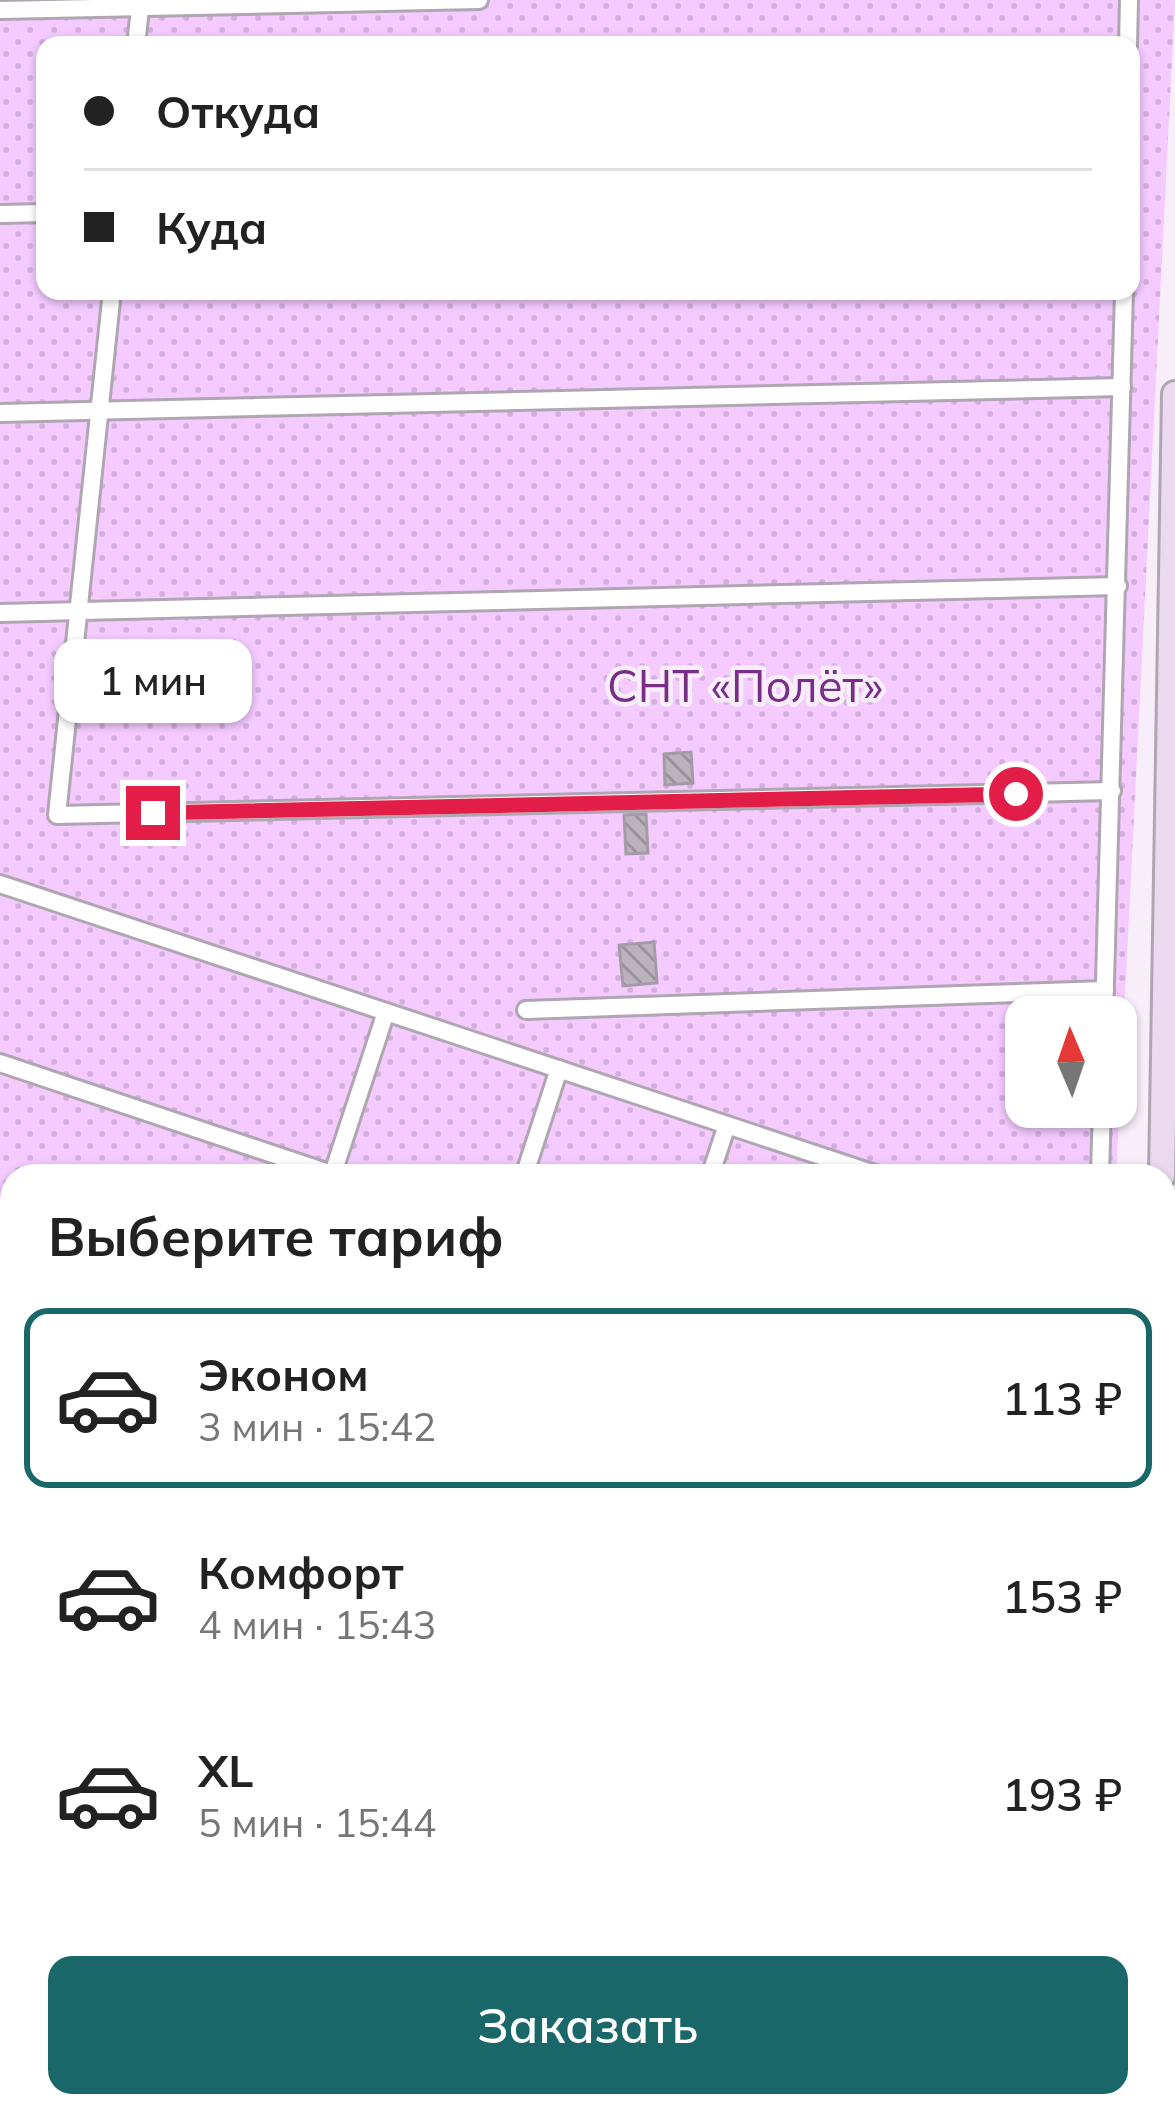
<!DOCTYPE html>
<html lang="ru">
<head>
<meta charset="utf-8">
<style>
  :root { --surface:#fff; --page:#f2f2f2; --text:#222; --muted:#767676; --line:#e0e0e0; --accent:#196768 }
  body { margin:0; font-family:Mulish,sans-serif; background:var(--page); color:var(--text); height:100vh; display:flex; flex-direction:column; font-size:45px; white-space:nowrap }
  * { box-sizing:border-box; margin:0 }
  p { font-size:39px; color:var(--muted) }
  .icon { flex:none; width:66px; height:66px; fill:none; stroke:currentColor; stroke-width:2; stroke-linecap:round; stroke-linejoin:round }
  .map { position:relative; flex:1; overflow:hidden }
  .side { position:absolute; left:0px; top:1164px; width:1176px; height:954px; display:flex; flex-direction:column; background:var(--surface); border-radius:36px 36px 0 0; box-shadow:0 3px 9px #0004 }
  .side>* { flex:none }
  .guide { position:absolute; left:36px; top:36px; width:1104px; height:264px; border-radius:24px; box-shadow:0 3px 9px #0004; display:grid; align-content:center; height:264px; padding:0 48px; background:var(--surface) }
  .needle { width:78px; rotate:358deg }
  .controls { position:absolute; left:1005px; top:996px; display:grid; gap:24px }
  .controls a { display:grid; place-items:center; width:132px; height:132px; border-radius:24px; background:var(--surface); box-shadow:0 3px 9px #0004; font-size:60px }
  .end { position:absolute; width:54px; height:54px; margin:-27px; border:15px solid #e11d48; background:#fff; box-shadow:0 0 0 6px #fff }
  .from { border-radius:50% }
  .bubble { position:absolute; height:84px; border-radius:24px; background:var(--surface); box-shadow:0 3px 9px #0004; font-size:39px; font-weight:600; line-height:84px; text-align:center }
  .guide b { display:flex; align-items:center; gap:42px; height:114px; font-size:45px }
  .guide b+b { border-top:3px solid var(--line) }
  .guide i { width:30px; height:30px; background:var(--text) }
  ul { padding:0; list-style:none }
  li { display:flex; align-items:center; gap:36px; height:180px; margin:0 24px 18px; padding:0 24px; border:6px solid transparent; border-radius:24px }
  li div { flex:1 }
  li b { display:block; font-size:45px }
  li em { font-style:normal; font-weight:600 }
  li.selected { border-color:var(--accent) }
  li>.icon { width:108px; height:108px; stroke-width:1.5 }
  h2 { padding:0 48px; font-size:54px; line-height:144px }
  .primary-button { display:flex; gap:24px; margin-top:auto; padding:24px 48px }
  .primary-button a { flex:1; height:138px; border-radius:24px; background:var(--accent); color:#fff; font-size:48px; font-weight:600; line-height:138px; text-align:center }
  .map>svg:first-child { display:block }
  .garden { fill:url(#garden-dots); fill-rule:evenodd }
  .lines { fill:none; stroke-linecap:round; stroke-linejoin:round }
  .stream { stroke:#38898b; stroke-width:6 }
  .building { fill:url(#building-back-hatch); stroke:#a49ba6; stroke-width:3 }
  .lane-casing { stroke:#afa6b2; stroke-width:15 }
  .street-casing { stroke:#afa6b2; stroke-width:22 }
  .secondary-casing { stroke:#afa6b2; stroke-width:30 }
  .lane { stroke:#fff; stroke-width:9 }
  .street { stroke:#fff; stroke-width:16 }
  .secondary { stroke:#ebdaef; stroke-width:24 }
  .route { stroke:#e11d48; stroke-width:15 }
  .labels { text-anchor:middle; stroke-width:9; stroke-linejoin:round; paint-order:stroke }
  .park-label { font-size:45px; fill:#782e89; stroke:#f8eefa }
</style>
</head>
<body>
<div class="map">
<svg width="1175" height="2118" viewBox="0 0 1175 2118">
  <defs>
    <pattern id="garden-dots" width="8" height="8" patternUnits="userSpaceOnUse" patternTransform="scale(3)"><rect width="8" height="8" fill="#f4caff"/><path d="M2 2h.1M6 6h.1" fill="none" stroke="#d2aedc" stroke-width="1.8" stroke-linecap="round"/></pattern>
    <pattern id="building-back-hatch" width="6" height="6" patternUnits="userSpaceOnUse" patternTransform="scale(3)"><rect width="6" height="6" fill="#bbb2bd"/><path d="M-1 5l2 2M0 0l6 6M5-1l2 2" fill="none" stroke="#99929b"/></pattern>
  </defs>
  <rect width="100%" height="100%" fill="#f8eefa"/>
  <g class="garden">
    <path d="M 0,0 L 1175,0 L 1116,1176 L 12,1176 L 12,1303 L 0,1299 ZM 45,45 L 1131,45 L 1131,291 L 45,291 ZM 1026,1017 L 1116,1017 L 1116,1107 L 1026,1107 Z"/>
    <polygon points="1175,1263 1175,1683 1164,1686 1164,1305"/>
    <polygon points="1175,1780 1175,2118 441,2118 449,2106 1164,2106 1164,1783"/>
    <polygon points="12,2056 12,2106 397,2106 389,2118 0,2118 0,2059"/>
  </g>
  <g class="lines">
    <g class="stream">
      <polyline points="0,1341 12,1345"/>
      <polyline points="0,1974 12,1971"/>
    </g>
  </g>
  <g class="building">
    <polygon points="691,752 693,783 665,785 664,754"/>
    <polygon points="646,814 648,853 626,854 624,815"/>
    <polygon points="654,942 657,983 623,986 619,945"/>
  </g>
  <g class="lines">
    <g class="lane-casing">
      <g id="lane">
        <polyline points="0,1320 12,1324"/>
        <polyline points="0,1603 12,1601"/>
        <polyline points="0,1716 12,1775"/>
        <polyline points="348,2118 396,2106"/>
      </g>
    </g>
    <g class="street-casing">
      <g id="street">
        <polyline points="0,10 479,0"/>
        <polyline points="136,45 141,0"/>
        <polyline points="1128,45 1129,0"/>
        <polyline points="0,214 45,213"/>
        <polyline points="112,291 57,815 1112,791"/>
        <polyline points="0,413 1122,387"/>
        <polyline points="0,613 1118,586"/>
        <polyline points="0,884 881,1176"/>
        <polyline points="526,1010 1105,990"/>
        <polyline points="1104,1017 1124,291"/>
        <polyline points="0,1063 332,1174"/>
        <polyline points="1100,1173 1102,1107"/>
        <polyline points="332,1176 386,1012"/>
        <polyline points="524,1176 559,1069"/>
        <polyline points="710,1176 727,1125"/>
        <polyline points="0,1284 12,1288"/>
        <polyline points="1164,1351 1175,1310"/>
        <polyline points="1164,1537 1175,1546"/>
        <polyline points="1164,1794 1175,1791"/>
        <polyline points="1164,2074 1175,2072"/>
        <polyline points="480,2106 487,2118"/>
        <polyline points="430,2118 438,2106"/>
        <polyline points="992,2118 1039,2106"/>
      </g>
    </g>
    <g class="secondary-casing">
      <g id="secondary">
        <polyline points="1162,1176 1175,394"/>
        <polyline points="1164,1722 1175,1719"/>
        <polyline points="0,2014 12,2011"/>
      </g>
    </g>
    <use href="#lane" class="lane"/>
    <use href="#street" class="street"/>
    <use href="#secondary" class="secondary"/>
  </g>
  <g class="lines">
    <polyline class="route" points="153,813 1016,794"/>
  </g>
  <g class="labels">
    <g class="park-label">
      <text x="745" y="702">СНТ «Полёт»</text>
    </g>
  </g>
</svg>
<div class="controls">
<a><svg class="needle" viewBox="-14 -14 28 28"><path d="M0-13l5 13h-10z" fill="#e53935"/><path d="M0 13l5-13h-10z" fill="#767676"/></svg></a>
</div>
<i class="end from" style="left:1016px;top:794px"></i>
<i class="end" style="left:153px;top:813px"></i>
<div class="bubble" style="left:54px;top:639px;width:198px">1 мин</div>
<div class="guide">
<b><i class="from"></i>Откуда</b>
<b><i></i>Куда</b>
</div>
<section class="side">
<h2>Выберите тариф</h2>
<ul>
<li class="selected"><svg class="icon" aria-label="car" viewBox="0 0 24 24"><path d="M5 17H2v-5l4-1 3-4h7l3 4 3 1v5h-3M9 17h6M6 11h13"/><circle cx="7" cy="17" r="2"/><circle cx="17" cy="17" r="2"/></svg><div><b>Эконом</b><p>3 мин · 15:42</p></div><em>113 ₽</em></li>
<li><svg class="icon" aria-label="car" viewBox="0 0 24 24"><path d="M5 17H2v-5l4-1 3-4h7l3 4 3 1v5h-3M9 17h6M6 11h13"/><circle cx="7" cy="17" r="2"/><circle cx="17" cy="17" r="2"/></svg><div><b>Комфорт</b><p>4 мин · 15:43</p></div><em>153 ₽</em></li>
<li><svg class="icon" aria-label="car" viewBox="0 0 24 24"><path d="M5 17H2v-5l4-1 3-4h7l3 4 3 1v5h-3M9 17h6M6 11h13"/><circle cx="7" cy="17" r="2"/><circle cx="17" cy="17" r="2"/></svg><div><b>XL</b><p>5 мин · 15:44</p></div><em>193 ₽</em></li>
</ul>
<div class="primary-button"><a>Заказать</a></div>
</section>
</div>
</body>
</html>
